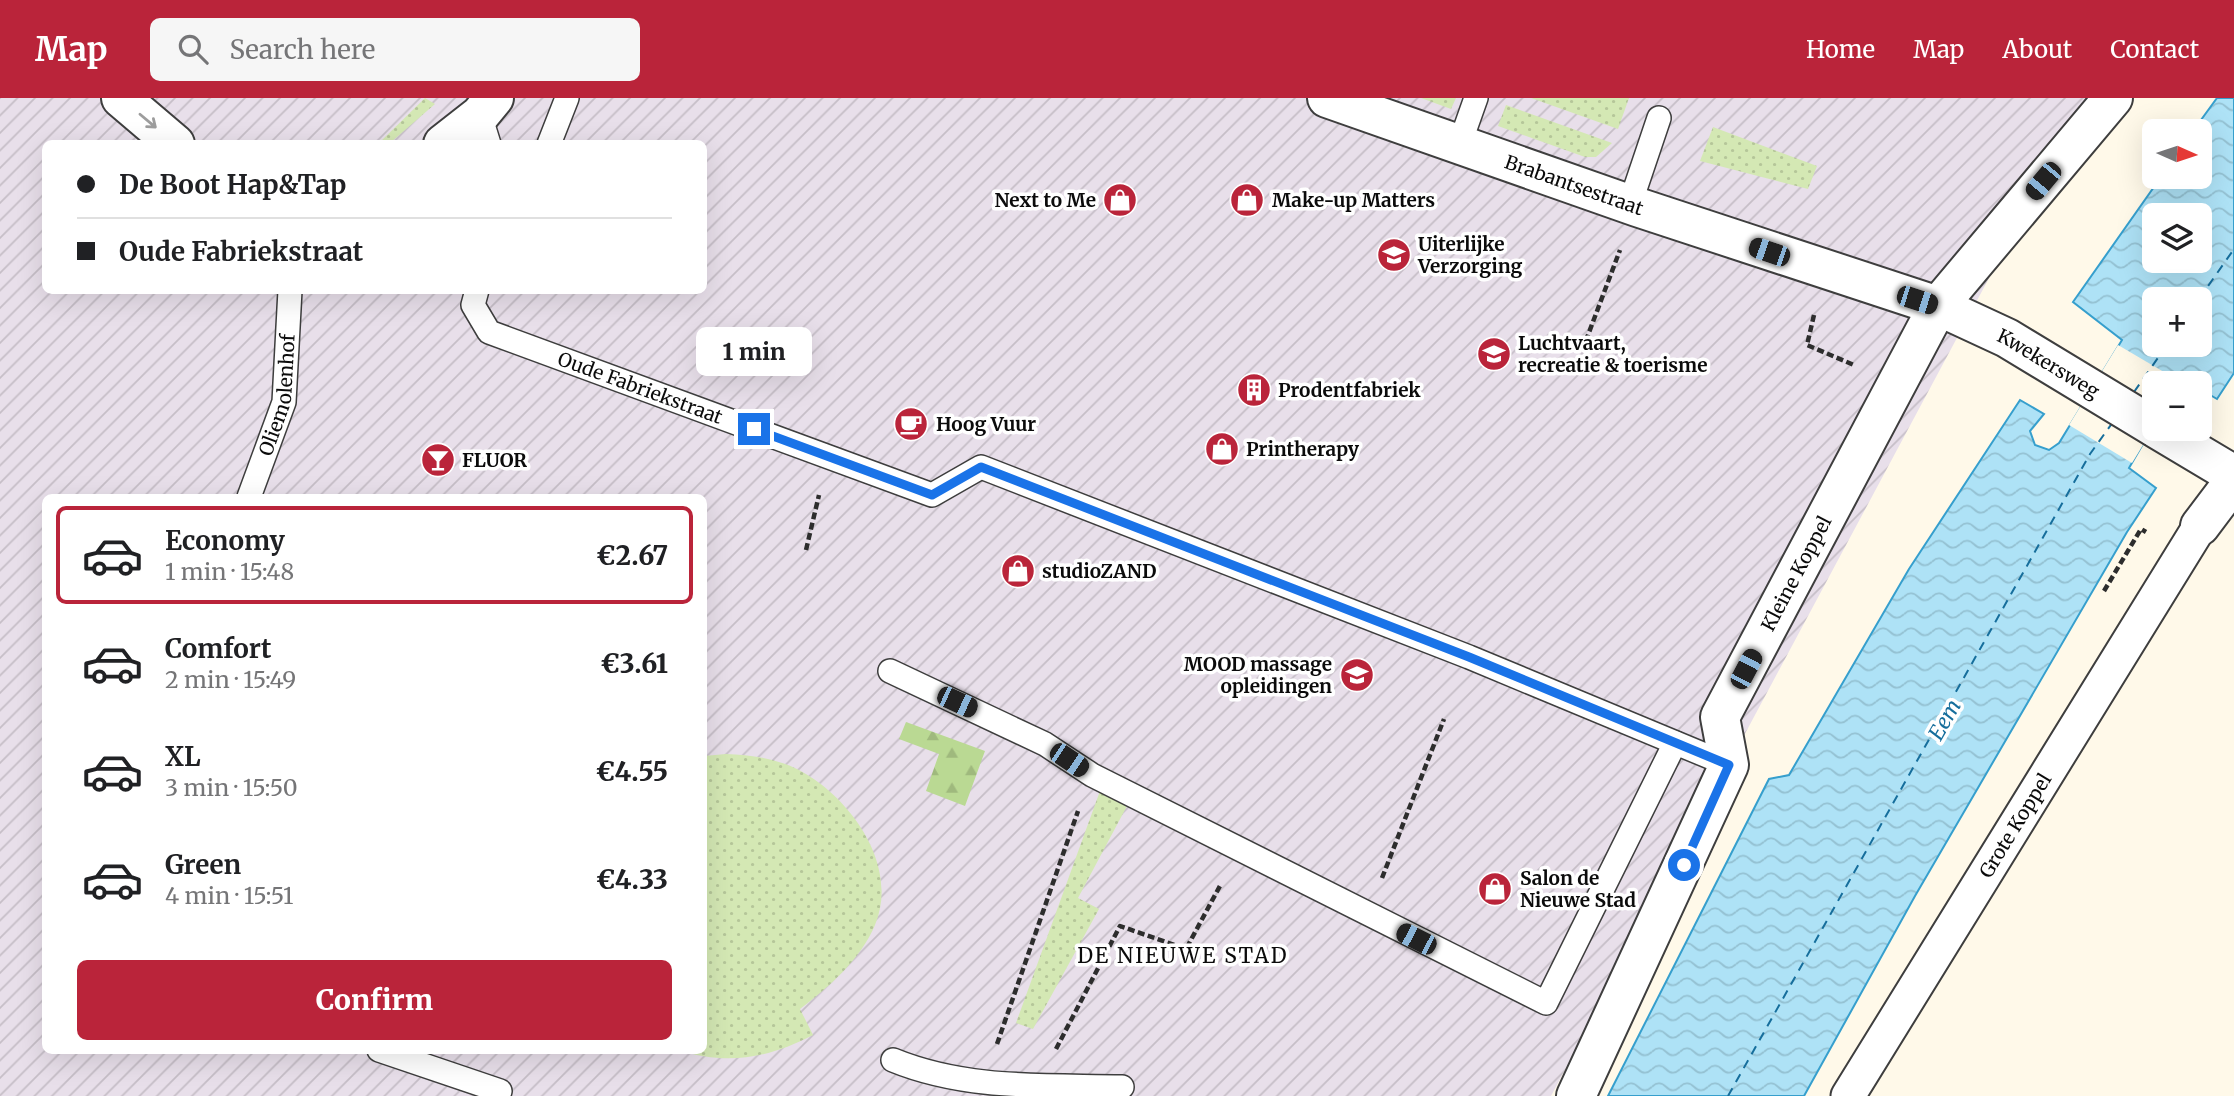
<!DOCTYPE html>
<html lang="en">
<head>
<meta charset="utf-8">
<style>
  :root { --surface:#fff; --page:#f6f6f6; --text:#202124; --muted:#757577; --line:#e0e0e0; --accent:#ba243a }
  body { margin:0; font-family:Merriweather,serif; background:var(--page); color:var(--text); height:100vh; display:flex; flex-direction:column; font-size:26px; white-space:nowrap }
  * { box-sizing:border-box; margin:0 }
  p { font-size:23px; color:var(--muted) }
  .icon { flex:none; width:38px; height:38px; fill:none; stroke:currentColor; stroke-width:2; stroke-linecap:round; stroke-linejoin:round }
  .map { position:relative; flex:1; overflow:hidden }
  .side { position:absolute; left:42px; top:396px; width:665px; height:560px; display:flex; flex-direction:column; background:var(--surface); border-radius:10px; box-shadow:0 7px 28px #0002 }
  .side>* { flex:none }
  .banner { position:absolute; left:42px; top:42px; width:665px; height:154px; border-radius:10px; box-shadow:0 7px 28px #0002; display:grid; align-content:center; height:154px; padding:0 35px; background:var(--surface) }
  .needle { width:46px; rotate:93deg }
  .fabs { position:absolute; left:2142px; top:21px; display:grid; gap:14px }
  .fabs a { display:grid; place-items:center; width:70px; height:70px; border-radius:10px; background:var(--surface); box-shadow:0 7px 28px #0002; font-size:35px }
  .end { position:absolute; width:32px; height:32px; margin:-16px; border:9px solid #1a73e8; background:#fff; box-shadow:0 0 0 4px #fff }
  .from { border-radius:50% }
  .bubble { position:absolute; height:49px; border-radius:10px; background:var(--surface); box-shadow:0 7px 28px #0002; font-size:23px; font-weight:800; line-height:49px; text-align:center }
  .car { position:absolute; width:21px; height:42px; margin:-21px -10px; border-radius:9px; box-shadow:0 0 5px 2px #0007; background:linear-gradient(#222 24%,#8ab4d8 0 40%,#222 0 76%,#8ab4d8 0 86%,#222 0) }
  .banner b { display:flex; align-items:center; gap:24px; height:66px; font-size:26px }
  .banner b+b { border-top:2px solid var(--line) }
  .banner i { width:18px; height:18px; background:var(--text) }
  ul { padding:12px 0 0; list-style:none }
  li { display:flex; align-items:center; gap:21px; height:98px; margin:0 14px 10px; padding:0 21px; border:4px solid transparent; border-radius:10px }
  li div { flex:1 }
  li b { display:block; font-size:26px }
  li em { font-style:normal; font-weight:800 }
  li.active { border-color:var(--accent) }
  li>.icon { width:63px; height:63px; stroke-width:1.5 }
  .action { display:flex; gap:14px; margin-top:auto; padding:14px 35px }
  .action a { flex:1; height:80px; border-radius:10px; background:var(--accent); color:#fff; font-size:28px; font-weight:800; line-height:80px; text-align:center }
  header { display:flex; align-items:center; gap:42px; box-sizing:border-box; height:98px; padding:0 35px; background:var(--accent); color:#fff }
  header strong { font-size:33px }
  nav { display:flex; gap:38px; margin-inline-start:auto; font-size:24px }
  .search { width:490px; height:63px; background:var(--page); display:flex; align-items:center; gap:18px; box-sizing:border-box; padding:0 24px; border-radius:10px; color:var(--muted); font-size:26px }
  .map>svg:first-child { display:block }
  .industrial { fill:url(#industrial-furrows); fill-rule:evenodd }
  .grass { fill:url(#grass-dots) }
  .forest { fill:url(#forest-firs) }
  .water { fill:url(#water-waves); stroke:#369fcd; stroke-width:2; fill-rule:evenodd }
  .pier { fill:#fff9e9 }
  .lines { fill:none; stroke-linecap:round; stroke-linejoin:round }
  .ferry { stroke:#166e9c; stroke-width:2; stroke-dasharray:9 7; stroke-linecap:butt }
  .service-casing { stroke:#3e3e3e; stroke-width:26 }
  .pedestrian-casing { stroke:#3e3e3e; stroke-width:37 }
  .minor-casing { stroke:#3e3e3e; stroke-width:42 }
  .tertiary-casing { stroke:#3e3e3e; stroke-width:42 }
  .path { stroke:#2d2d2d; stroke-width:4.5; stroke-dasharray:7 3.5; stroke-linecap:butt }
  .service { stroke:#fff; stroke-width:23 }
  .pedestrian { stroke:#fff; stroke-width:33 }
  .minor { stroke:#fff; stroke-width:38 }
  .tertiary { stroke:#fff; stroke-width:38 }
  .oneway { stroke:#9d9d9d }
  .route { stroke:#1a73e8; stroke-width:9 }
  .labels { text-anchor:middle; stroke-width:7; stroke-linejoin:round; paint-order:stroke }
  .street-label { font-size:19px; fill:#0b0b0b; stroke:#fff }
  .poi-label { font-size:19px; font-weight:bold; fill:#0b0b0b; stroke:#fff; text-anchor:start }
  .water-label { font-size:21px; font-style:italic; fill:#166e9c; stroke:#fff }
  .neighbourhood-label { font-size:21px; letter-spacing:2px; fill:#0b0b0b; stroke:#fff }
</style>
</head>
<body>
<header>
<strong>Map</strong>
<div class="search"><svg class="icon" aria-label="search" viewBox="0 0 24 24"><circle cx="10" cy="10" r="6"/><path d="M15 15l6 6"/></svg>Search here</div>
<nav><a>Home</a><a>Map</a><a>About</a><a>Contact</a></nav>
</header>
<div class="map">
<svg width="2234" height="998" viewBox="0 0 2234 998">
  <defs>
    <pattern id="industrial-furrows" width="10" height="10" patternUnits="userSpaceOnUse" patternTransform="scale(1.75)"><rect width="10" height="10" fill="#e8dfea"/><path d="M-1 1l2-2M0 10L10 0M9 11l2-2" fill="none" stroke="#c6bec7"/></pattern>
    <pattern id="grass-dots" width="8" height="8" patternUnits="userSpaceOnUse" patternTransform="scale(1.75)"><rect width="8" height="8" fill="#d4e8b4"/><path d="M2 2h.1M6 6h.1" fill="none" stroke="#b5c699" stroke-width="1.8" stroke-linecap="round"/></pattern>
    <pattern id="forest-firs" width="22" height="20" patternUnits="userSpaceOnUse" patternTransform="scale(1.75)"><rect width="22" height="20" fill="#bad993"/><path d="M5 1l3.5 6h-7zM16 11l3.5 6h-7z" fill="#9fb97d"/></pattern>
    <pattern id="water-waves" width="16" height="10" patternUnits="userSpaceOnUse" patternTransform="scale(1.75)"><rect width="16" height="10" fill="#aee2f6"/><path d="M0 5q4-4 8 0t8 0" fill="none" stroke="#94c1d2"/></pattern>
  </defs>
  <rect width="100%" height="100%" fill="#fff9e9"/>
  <path class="industrial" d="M 0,0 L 2126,0 L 1996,167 L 1551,998 L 0,998 ZM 46,46 L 704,46 L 704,192 L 46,192 ZM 46,399 L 704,399 L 704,952 L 46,952 Z"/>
  <g class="grass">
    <polygon points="425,0 435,6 390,45 379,45"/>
    <polygon points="1421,0 1456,0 1451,11"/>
    <polygon points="1531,0 1629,0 1618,31"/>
    <polygon points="1506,7 1612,45 1596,59 1585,59 1498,28"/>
    <polygon points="1713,29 1817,68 1808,91 1700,63"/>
    <path d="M 726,656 C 751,657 776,660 799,672 C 850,699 900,767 875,827 C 861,861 828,890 800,911 L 813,937 C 769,960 727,968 679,952 L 704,952 L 704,658 Z"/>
    <polygon points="1100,693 1127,708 1078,800 1099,811 1033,931 1016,925"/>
  </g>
  <polygon class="forest" points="906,624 985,653 965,708 926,693 939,656 899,641"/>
  <path class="water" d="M 2217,0 L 2234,0 L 2234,275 L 2217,301 L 2200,291 L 2200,285 L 2182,281 L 2179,285 L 2154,285 L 2154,327 L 2129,370 L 2156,390 L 2127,434 L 1915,798 L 1804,998 L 1608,998 L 1769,681 L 1789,677 L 1909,471 L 2020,302 L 2044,316 L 2030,333 L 2035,347 L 2049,352 L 2059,345 L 2122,242 L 2073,204 L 2161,79 L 2200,79 L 2200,33 L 2193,33 ZM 2154,117 L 2200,117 L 2200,163 L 2154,163 ZM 2154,201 L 2200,201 L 2200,247 L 2154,247 Z"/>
  <polygon class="pier" points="2118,247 2181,284 2154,285 2154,329 2132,365 2069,327"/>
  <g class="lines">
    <g class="ferry">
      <polyline points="2199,201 2234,151"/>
      <polyline points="2134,294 2167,247"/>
      <polyline points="1728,998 2090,356 2113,324"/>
    </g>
    <g class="service-casing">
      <g id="service">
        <polyline points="480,17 489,46"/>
        <polyline points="549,46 567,0"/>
        <polyline points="1459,48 1476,0"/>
        <polyline points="1630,106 1659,20"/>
        <path id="s1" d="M 477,192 L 473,207 L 489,234 L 932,397 L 981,369 L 1469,559 L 1729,667"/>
        <path id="s2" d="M 249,399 L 284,304 L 290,192"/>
        <polyline points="890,573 1045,646 1092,677 1546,905 1675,645"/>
        <polyline points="379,952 500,993"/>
        <path d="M 893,962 C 966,992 1045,987 1122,989"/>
      </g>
    </g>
    <g class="pedestrian-casing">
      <g id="pedestrian">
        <path id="s3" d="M 1848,998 L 2200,428"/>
      </g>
    </g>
    <g class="minor-casing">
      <g id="minor">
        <polyline points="121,0 175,46"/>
        <polyline points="443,46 480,17 494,0"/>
        <polyline points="2200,428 2234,383"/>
        <path id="s4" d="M 1576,998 L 1729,667 L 1720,619 L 1938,208 L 2113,0"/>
      </g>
    </g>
    <g class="tertiary-casing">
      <g id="tertiary">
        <path id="s5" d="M 1327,0 L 1637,109 L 1938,208 L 2007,240 L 2154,329"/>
        <polyline points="2157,331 2234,377"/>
      </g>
    </g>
    <g class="path">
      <polyline points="1814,217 1807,247 1854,267"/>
      <polyline points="1582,253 1620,152"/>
      <polyline points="806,452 819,397"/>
      <polyline points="2104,493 2141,431 2146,434"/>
      <polyline points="1382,780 1444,621"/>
      <polyline points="997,946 1078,713"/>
      <polyline points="1056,951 1120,828 1186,851 1221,786"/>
    </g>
    <use href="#service" class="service"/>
    <use href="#pedestrian" class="pedestrian"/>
    <use href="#minor" class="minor"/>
    <use href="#tertiary" class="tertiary"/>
  </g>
  <defs><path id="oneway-shaft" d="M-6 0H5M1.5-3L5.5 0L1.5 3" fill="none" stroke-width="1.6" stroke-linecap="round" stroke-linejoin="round" transform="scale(1.75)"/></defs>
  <use class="oneway" href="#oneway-shaft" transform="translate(148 23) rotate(40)"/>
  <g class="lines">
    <polyline class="route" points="754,331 932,397 981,369 1469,559 1729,667 1684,767"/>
  </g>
  <defs>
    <g id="shop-disc" transform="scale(1.75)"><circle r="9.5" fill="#ba243a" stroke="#fff"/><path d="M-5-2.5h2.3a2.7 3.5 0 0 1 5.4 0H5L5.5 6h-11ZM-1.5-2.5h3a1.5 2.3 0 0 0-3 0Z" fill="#fff"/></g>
    <g id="university-disc" transform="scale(1.75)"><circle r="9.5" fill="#ba243a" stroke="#fff"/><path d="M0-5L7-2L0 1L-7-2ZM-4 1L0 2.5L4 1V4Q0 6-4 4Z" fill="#fff"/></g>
    <g id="building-disc" transform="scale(1.75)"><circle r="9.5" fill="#ba243a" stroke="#fff"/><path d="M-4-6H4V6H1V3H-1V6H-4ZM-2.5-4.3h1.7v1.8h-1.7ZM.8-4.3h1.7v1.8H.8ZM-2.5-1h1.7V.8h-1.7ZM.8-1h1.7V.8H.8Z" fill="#fff"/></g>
    <g id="cafe-disc" transform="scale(1.75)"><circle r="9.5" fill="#ba243a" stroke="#fff"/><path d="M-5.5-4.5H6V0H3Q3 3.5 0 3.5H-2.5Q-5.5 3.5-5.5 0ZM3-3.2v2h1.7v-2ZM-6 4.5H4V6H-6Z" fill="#fff"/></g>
    <g id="bar-disc" transform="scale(1.75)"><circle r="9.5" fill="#ba243a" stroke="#fff"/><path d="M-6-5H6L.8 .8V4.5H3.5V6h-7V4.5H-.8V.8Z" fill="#fff"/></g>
    <g id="school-disc" transform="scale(1.75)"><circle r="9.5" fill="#ba243a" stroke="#fff"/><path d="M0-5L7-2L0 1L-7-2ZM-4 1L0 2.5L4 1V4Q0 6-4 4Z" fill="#fff"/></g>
  </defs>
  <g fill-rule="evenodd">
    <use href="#shop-disc" x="1120" y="102"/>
    <use href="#shop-disc" x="1247" y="102"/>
    <use href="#university-disc" x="1394" y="157"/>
    <use href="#university-disc" x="1494" y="256"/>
    <use href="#building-disc" x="1254" y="292"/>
    <use href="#cafe-disc" x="911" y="326"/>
    <use href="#shop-disc" x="1222" y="351"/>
    <use href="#bar-disc" x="438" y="362"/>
    <use href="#shop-disc" x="1018" y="473"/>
    <use href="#school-disc" x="1357" y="577"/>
    <use href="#shop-disc" x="1495" y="791"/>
  </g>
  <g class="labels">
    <g class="street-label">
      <text dy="7" stroke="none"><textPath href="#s5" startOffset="262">Brabantsestraat</textPath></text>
      <text dy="7" stroke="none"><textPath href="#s5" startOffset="770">Kwekersweg</textPath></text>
      <text dy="7" stroke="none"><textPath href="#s1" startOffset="208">Oude Fabriekstraat</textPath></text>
      <text dy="7" stroke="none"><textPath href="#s2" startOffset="107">Oliemolenhof</textPath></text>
      <text dy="7" stroke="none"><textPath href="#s4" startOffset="576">Kleine Koppel</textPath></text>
      <text dy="7" stroke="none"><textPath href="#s3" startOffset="318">Grote Koppel</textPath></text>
    </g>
    <g class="poi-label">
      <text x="1096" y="109" text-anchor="end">Next to Me</text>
      <text x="1272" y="109">Make-up Matters</text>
      <text x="1418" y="153">Uiterlijke<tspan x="1418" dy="22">Verzorging</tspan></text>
      <text x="1518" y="252">Luchtvaart,<tspan x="1518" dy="22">recreatie &amp; toerisme</tspan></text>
      <text x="1278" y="299">Prodentfabriek</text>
      <text x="936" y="333">Hoog Vuur</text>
      <text x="1246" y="358">Printherapy</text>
      <text x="462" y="369">FLUOR</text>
      <text x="1042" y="480">studioZAND</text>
      <text x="1332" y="573" text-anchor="end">MOOD massage<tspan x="1332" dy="22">opleidingen</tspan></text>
      <text x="1520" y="787">Salon de<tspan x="1520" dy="22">Nieuwe Stad</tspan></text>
    </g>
    <g class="water-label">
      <text transform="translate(1945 622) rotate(-60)" y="7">Eem</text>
    </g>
    <g class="neighbourhood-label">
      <text x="1183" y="865">DE NIEUWE STAD</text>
    </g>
  </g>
</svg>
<div class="fabs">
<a><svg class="needle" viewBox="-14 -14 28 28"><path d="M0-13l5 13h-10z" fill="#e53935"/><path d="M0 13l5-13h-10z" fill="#757577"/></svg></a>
<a><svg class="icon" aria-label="layers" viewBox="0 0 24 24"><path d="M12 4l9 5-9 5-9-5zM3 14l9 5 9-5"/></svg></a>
<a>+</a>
<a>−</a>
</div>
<i class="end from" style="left:1684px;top:767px"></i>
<i class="end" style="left:754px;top:331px"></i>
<div class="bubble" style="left:696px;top:229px;width:116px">1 min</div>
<i class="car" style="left:2043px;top:83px;rotate:220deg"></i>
<i class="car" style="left:1769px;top:154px;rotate:289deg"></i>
<i class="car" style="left:1917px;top:202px;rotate:108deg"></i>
<i class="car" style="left:1746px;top:571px;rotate:28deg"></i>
<i class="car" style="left:957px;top:604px;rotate:115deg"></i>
<i class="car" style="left:1069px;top:662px;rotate:124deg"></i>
<i class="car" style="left:1416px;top:841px;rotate:297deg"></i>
<div class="banner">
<b><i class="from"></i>De Boot Hap&amp;Tap</b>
<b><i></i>Oude Fabriekstraat</b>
</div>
<section class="side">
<ul>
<li class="active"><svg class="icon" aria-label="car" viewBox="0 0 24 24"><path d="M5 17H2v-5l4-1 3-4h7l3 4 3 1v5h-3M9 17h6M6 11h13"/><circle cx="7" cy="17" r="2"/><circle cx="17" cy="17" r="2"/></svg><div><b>Economy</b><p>1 min · 15:48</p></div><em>€2.67</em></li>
<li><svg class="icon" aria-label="car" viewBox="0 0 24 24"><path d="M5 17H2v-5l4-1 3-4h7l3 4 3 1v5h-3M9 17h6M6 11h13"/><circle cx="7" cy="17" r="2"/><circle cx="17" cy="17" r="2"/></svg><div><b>Comfort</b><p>2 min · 15:49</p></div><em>€3.61</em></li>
<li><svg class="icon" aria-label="car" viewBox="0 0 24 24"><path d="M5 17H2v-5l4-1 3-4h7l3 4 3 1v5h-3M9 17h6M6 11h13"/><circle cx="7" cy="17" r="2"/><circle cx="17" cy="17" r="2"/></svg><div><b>XL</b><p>3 min · 15:50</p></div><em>€4.55</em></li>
<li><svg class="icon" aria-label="car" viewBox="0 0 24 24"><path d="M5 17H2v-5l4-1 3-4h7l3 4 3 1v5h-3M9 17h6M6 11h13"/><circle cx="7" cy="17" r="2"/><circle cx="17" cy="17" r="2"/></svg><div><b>Green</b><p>4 min · 15:51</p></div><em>€4.33</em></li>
</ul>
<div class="action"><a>Confirm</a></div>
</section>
</div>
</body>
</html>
